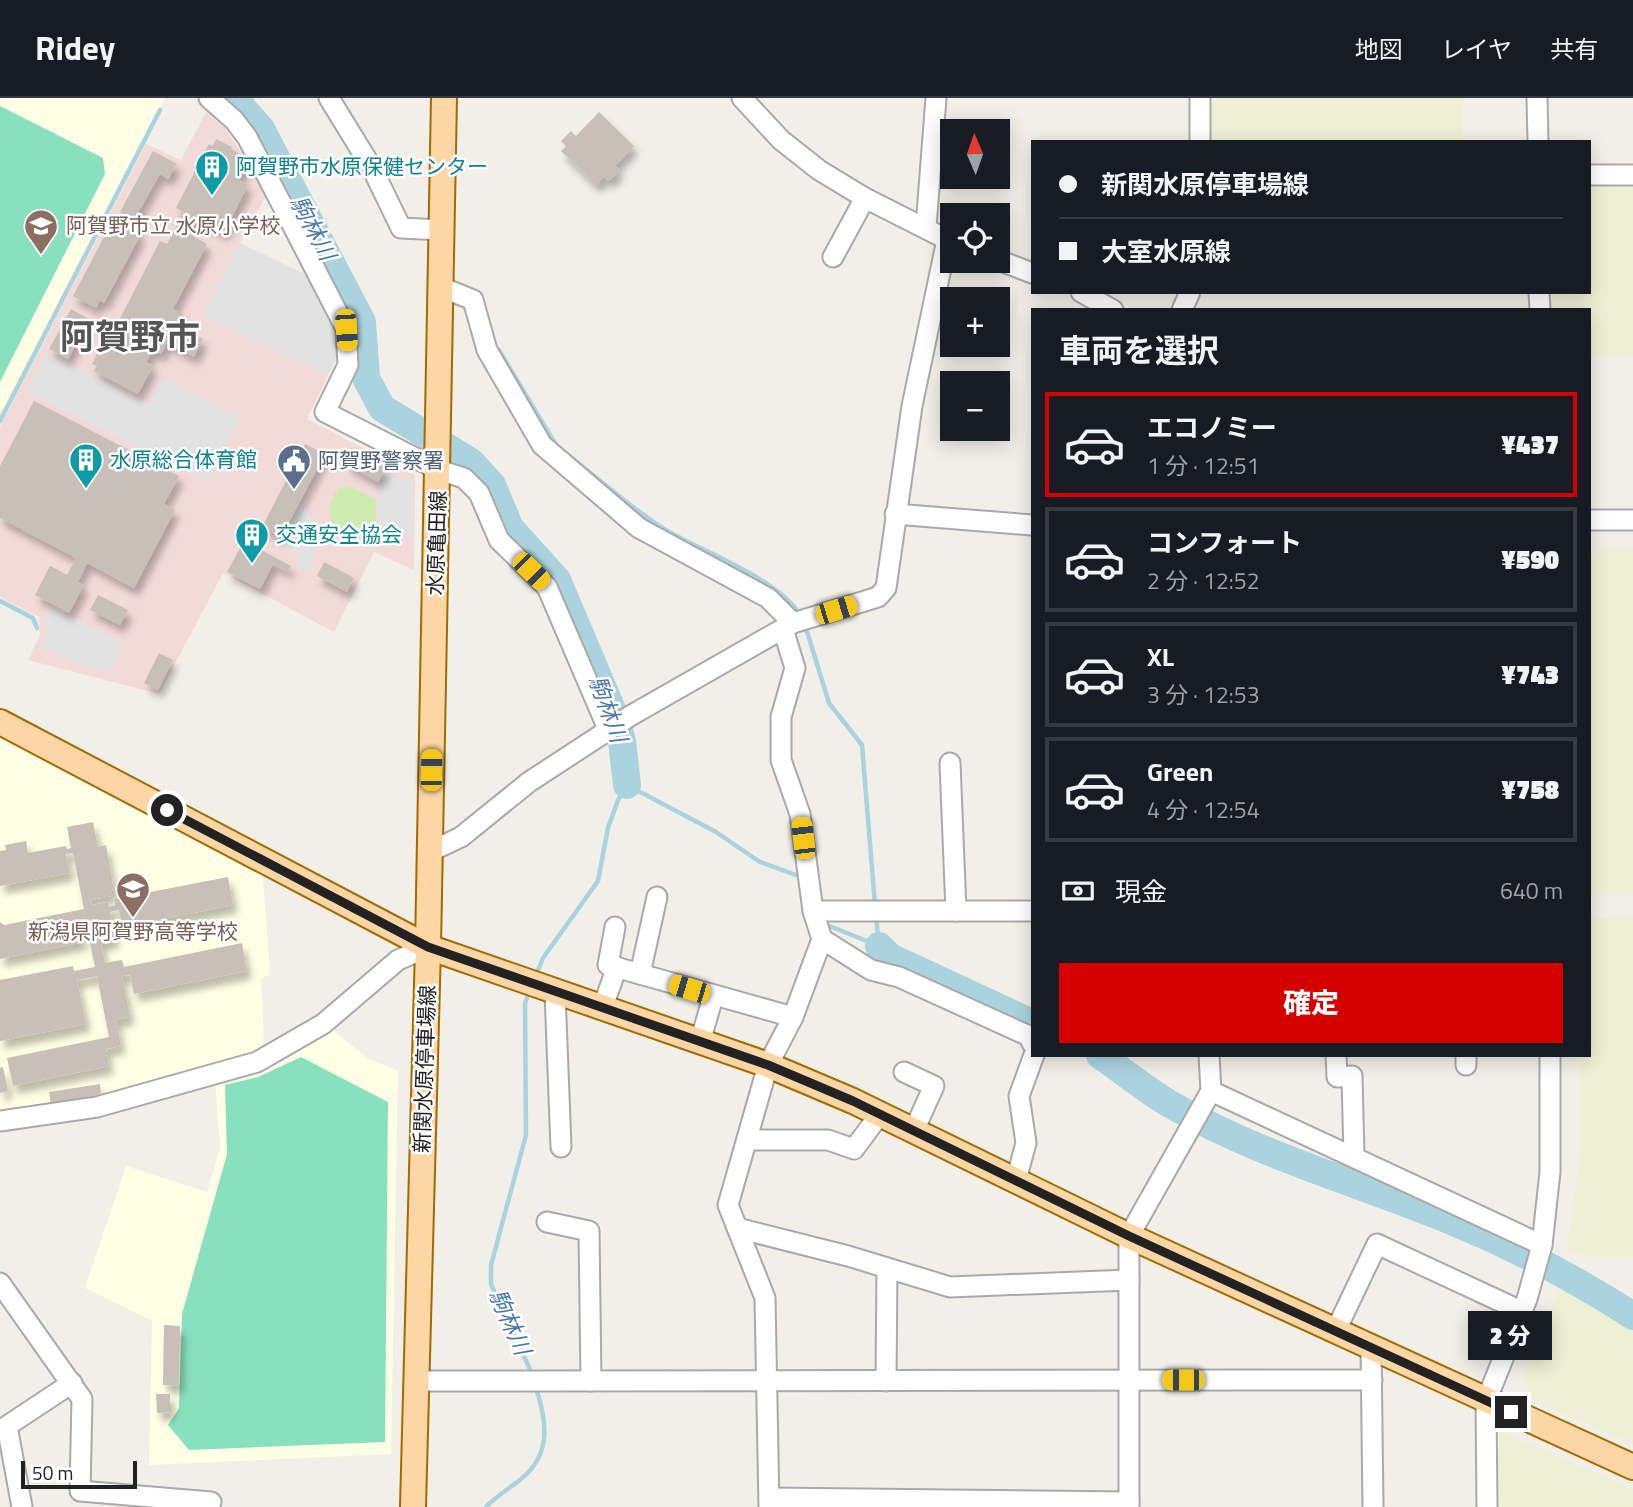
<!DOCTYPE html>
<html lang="ja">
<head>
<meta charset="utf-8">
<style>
  :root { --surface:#171b24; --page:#20242c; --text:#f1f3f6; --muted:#9ea1a6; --line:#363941; --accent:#d40000 }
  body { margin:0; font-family:"Titillium Web","Noto Sans JP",sans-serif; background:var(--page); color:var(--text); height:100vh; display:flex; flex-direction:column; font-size:26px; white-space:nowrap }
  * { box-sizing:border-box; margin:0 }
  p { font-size:23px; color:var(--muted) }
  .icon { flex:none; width:38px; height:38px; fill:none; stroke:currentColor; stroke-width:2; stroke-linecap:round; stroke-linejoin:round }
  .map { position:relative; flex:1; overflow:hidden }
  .sheet { position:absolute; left:1031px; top:210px; width:560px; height:749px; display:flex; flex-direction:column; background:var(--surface); border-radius:0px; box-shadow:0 4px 18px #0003 }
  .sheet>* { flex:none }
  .banner { position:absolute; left:1031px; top:42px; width:560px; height:154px; border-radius:0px; box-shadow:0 4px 18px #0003; display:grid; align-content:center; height:154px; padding:0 28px; background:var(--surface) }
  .needle { width:46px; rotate:358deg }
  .fabs { position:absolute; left:940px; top:21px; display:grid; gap:14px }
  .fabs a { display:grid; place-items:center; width:70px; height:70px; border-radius:0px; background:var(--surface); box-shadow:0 4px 18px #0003; font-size:35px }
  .scale { position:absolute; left:21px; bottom:18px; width:116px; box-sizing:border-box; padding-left:7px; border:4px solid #222; border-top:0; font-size:19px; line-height:24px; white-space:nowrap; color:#222; -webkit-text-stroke:5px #fff; paint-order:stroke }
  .end { position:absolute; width:32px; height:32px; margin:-16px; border:9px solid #222; background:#fff; box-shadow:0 0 0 4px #fff }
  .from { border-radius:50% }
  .bubble { position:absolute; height:49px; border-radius:0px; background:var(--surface); box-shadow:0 4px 18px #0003; font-size:23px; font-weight:800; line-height:49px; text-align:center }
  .car { position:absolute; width:21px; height:42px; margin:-21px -10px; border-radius:9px; box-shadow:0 0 5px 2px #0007; background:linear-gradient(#f5c518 24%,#345 0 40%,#f5c518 0 76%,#345 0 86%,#f5c518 0) }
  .banner b { display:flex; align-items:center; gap:24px; height:66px; font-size:26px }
  .banner b+b { border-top:2px solid var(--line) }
  .banner i { width:18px; height:18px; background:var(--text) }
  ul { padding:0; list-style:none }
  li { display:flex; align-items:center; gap:21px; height:105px; margin:0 14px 10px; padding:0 14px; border:4px solid var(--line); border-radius:0px }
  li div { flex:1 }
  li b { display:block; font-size:26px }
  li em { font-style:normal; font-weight:800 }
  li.selected { border-color:var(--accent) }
  li>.icon { width:63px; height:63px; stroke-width:1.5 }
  h2 { padding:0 28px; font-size:32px; line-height:84px }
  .pay { display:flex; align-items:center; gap:18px; height:77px; padding:0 28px; font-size:26px }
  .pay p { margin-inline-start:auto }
  .cta { display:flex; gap:14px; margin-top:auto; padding:14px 28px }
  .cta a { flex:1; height:80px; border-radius:0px; background:var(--accent); color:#fff; font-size:28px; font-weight:800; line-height:80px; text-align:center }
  header { display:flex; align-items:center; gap:42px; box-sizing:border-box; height:98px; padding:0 35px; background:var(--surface); border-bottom:2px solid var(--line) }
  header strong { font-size:33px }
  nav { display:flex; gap:38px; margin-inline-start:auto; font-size:24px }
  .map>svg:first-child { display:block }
  .commercial { fill:#f2dad9 }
  .education { fill:#ffffe5 }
  .farmland { fill:#eef0d5 }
  .grass { fill:#cdebb0 }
  .pitch { fill:#88e0be }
  .parking { fill:#e2e2e2 }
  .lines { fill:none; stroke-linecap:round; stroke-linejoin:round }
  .stream { stroke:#aad3df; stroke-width:4.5 }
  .river { stroke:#aad3df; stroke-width:28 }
  .building { fill:#c7bfb8; filter:url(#shadow) }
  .minor-casing { stroke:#a9a9a9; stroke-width:23 }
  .major-casing { stroke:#a06b00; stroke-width:28 }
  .minor { stroke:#fff; stroke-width:19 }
  .major { stroke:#fcd6a4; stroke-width:24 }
  .route { stroke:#222; stroke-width:9 }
  .labels { text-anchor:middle; stroke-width:5; stroke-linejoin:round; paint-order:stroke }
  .culture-label { font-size:21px; fill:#0d838f; stroke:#fff; text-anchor:start }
  .education-label { font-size:21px; fill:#785e54; stroke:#fff; text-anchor:start }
  .service-label { font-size:21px; fill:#4e5e75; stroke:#fff; text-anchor:start }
  .street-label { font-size:21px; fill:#222; stroke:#fff }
  .water-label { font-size:23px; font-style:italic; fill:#4a7aab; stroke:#fff }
  .town-label { font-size:35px; font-weight:bold; fill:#555; stroke:#fff }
</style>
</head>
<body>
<header>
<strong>Ridey</strong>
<nav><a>地図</a><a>レイヤ</a><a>共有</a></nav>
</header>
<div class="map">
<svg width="1633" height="1409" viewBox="0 0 1633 1409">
  <defs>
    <filter id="shadow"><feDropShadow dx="4.5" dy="8" stdDeviation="3.5" flood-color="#0004"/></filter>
  </defs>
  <rect width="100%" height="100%" fill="#f2efe9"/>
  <polygon class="commercial" points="206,14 226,31 267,96 240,145 313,180 339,254 307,321 415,377 414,472 374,454 334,534 223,475 159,596 28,562 40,537 39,519 0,499 0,329 146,46 181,62"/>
  <g class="education">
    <polygon points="0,0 165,0 0,317"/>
    <polygon points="0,632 262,767 270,875 261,882 264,943 258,956 153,991 0,1019"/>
    <polygon points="332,931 367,960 398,973 391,1356 149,1367 152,1223 85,1190 126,1068 207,1094 220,1050 215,982 249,976"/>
  </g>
  <g class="farmland">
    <polygon points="1209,0 1463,0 1463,44 1208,44"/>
    <polygon points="1633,84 1633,257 1589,260 1589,212 1550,212 1550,194 1589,194 1589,85"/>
    <polygon points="1602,449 1633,451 1633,797 1589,797 1589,464"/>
    <polygon points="1633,819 1633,1159 1595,1159 1567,1151 1579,1064 1580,957 1589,957 1589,820"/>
    <polygon points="1561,1187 1633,1232 1633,1346 1534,1303 1522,1280"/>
    <polygon points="1499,1333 1633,1391 1633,1409 1499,1409"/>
  </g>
  <path class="grass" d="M 350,389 L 376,401 L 376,422 C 361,433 349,432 332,425 C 328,410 330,401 339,390 Z"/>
  <g class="pitch">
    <polygon points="0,8 103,60 105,76 0,284"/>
    <polygon points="301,959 388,1004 385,1344 189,1352 168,1327 179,1310 182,1216 227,1056 225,987 258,979"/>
  </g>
  <g class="parking">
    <polygon points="240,145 313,180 337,238 339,254 328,277 203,218"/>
    <polygon points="46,255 149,306 163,280 239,319 207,384 27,293"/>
    <polygon points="386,375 414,383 413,441 377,433 379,386"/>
    <polygon points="299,407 313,414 308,426 325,435 307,474 296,469 301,457 280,447"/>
    <polygon points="52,509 123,544 109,576 41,549 47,531 44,525"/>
  </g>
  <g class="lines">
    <g class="stream">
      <polyline points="499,252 556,347"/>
      <polyline points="0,323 160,12"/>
      <path d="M 563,353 C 594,377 625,405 658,427 C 694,451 779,480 799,516"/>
      <polyline points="0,503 33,520 37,530"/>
      <polyline points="805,527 829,605 862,647 875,807"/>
      <polyline points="827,827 879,848 876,819"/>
      <polyline points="536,877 543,860 598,783 608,730 618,702 627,687 716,734 760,764 804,780"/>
      <polyline points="530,892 525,905 526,1037 491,1167 491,1186 533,1278"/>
      <path d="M 486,1409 C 496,1398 510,1390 521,1381 C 552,1356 547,1324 536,1290"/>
    </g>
    <g class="river">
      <polyline points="234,0 261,31 362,224 366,280 382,310 471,364 492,387 510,430 557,482 613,614 622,643 627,687"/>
      <polyline points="879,848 890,859 1032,925"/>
      <path d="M 1100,957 C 1123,973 1146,992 1170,1006 C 1259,1058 1360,1085 1454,1124 C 1517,1150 1576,1181 1633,1218"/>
    </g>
  </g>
  <g class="building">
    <polygon points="599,14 634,48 615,68 620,72 609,83 604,79 596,87 561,53 566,48 561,43 571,33 576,38"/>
    <polygon points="216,41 232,49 231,51 238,55 236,59 247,65 239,82 248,87 224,135 198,121 194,128 187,124 184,130 191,133 189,136 207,146 173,211 183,216 177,227 203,241 194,259 167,245 161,256 153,252 146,264 153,268 138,296 94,273 97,268 92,266 104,242 108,244 160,143 167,146 184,114 176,110 209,46 213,48"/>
    <polygon points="153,53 177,66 168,81 160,76 134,122 120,114"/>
    <polygon points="123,121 140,130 136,136 140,138 104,205 100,202 96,210 73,198 112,124 119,127"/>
    <polygon points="71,211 89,221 68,261 49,251"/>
    <polygon points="34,303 179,378 164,406 175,412 134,490 87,465 78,484 84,487 69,515 35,497 50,468 67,477 76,460 0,420 0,368"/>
    <polygon points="305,346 325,356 281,439 262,429"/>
    <polygon points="353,353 386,370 378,384 346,366"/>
    <polygon points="244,443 291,468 288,473 273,466 260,491 227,474"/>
    <polygon points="324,464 354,480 347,494 317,478"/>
    <polygon points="98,497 128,512 120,527 90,512"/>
    <polygon points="159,555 173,562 158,592 144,585"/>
    <polygon points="93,724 98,749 106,747 114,792 110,793 111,798 91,802 92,807 108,804 109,809 115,807 114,801 228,779 233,807 122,829 119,812 110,814 115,842 101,845 105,865 122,862 124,869 242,845 247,873 134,896 130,877 122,878 130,919 116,922 121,948 106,951 109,968 13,988 7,960 109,939 97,878 77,882 86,926 0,943 0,882 73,868 74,873 95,869 85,821 78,823 83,844 0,861 0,824 4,827 84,811 73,755 66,756 70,775 0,788 0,753 6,752 5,747 26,743 28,755 66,748 67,751 71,750 67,729"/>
    <polygon points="3,969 8,993 0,995 0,970"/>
    <polygon points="100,986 101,996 51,1008 49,994"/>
    <polygon points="164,1227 180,1228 179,1288 163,1287"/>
    <polygon points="156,1296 170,1296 170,1314 157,1315"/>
  </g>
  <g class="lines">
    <g class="minor-casing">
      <g id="minor">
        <polyline points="209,0 234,22 247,39 346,231 348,267 325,314 439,372 464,380 479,395 499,442 547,489 608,631"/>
        <polyline points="329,0 372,70 401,130 442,132"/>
        <polyline points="742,0 781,42 819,72 865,100 952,144"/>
        <polyline points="1200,0 1200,44"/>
        <polyline points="1537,0 1538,44"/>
        <polyline points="1589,77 1633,77"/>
        <polyline points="926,129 936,0"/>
        <polyline points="833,159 865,100"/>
        <polyline points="998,162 1032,175"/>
        <polyline points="441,189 473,202 487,252 542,347 639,430 768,500 793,525"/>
        <polyline points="1081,194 1113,212"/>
        <polyline points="1539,194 1540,212"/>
        <polyline points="1182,212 1190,194"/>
        <polyline points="895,416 1032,427"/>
        <polyline points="1589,422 1633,422"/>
        <polyline points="950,665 956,813"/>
        <polyline points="429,754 461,739 529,684 630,618 793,525 878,499 886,490 912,308 947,142"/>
        <polyline points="813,813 1032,813"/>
        <polyline points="615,829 608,867 793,919"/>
        <polyline points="822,841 871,872 899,879 1029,938 1032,945"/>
        <polyline points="640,876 657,799"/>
        <polyline points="555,895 561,1049"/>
        <polyline points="602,911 617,869"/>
        <polyline points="700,944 713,899"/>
        <polyline points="1336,957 1337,979 1352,978 1354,1059"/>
        <polyline points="1466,957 1466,967"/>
        <polyline points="904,974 934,988 914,1032"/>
        <polyline points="1211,993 1542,1147"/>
        <polyline points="0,1023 97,1009 257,964 323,926 398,862 428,849"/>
        <polyline points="747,1042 828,1042 854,1051 880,1016"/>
        <polyline points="1016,1082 1026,1045 1019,998 1034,957"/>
        <polyline points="547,1124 589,1133 591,1283"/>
        <polyline points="737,1130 848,1158 950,1189 1129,1182"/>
        <polyline points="0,1185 82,1301 80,1393 211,1404 209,1409"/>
        <polyline points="1336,1232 1377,1146 1521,1213"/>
        <polyline points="1371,1249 1373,1409"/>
        <polyline points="417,1283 1372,1282"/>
        <polyline points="886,1283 887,1170"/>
        <polyline points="770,1400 1129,1404"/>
        <polyline points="22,1409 7,1328 72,1285"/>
        <polyline points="769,1409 765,1200 728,1107 768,967 793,919 822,841 813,813 800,716 781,662 781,619 795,570 783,531"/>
        <polyline points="1129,1409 1129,1138 1211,993 1209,957"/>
        <polyline points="1487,1409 1486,1303 1527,1201 1542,1147 1550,1074 1550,957"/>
      </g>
    </g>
    <g class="major-casing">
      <g id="major">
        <polyline points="0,624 428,849 768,967 853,1003 1129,1138 1633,1369"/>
        <polyline points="413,1409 428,849 444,0"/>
      </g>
    </g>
    <use href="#minor" class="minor"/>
    <use href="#major" class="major"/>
  </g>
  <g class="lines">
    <polyline class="route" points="167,712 428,849 768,967 853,1003 1129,1138 1511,1314"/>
  </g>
  <defs>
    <g id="building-pin" transform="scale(1.75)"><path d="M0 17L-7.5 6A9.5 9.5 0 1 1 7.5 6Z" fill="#0f9aa8" stroke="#fff"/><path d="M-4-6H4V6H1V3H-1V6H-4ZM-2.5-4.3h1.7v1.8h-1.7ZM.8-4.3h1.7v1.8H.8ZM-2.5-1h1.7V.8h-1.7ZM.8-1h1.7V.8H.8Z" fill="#fff"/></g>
    <g id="school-pin" transform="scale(1.75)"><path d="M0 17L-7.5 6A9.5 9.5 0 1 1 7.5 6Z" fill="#8d6e63" stroke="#fff"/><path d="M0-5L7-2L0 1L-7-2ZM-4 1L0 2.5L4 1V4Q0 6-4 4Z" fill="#fff"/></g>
    <g id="civic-pin" transform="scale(1.75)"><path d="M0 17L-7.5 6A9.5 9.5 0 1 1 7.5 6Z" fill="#5c6f8a" stroke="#fff"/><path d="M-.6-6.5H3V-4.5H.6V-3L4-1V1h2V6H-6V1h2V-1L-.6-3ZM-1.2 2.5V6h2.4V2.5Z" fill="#fff"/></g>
  </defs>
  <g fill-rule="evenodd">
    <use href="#building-pin" x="212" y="69"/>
    <use href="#school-pin" x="41" y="128"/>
    <use href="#building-pin" x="86" y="362"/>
    <use href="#civic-pin" x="294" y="363"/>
    <use href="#building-pin" x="252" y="437"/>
    <use href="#school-pin" x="133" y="791"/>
  </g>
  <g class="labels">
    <g class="culture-label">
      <text x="236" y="76">阿賀野市水原保健センター</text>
      <text x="110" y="369">水原総合体育館</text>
      <text x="276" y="444">交通安全協会</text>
    </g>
    <g class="education-label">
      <text x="66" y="135">阿賀野市立 水原小学校</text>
      <text x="133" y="841" text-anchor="middle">新潟県阿賀野高等学校</text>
    </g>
    <g class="service-label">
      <text x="318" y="370">阿賀野警察署</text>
    </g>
    <g class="street-label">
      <text transform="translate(437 445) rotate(-88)" y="7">水原亀田線</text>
      <text transform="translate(425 971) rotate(-88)" y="7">新関水原停車場線</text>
    </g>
    <g class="water-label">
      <text transform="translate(313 130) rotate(62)" y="8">駒林川</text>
      <text transform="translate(608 611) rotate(70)" y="8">駒林川</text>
      <text transform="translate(510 1224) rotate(66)" y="8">駒林川</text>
    </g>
    <g class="town-label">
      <text x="130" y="251">阿賀野市</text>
    </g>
  </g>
</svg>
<div class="fabs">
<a><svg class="needle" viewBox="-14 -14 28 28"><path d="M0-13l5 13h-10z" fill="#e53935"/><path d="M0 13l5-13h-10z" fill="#9ea1a6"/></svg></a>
<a><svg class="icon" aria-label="locate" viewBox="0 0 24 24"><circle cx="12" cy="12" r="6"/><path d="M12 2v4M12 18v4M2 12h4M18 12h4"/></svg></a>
<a>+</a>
<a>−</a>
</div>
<div class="scale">50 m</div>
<i class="end from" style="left:167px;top:712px"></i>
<i class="end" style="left:1511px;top:1314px"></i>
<div class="bubble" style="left:1468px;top:1213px;width:84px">2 分</div>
<i class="car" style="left:346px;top:232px;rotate:176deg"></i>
<i class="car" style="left:531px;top:473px;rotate:135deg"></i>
<i class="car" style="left:836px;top:512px;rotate:73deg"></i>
<i class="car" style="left:431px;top:672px;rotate:1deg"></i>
<i class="car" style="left:803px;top:740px;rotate:353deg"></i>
<i class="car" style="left:689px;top:891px;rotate:287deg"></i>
<i class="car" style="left:1183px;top:1282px;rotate:270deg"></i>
<div class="banner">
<b><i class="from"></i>新関水原停車場線</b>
<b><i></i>大室水原線</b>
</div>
<section class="sheet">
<h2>車両を選択</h2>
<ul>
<li class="selected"><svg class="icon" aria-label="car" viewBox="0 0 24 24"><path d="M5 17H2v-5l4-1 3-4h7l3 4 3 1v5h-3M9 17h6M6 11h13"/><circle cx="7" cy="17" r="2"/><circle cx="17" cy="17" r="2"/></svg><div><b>エコノミー</b><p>1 分 · 12:51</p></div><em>¥437</em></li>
<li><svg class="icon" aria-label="car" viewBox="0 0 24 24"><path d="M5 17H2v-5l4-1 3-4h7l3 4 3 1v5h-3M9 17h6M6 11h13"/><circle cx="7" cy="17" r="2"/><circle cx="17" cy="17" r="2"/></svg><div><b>コンフォート</b><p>2 分 · 12:52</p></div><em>¥590</em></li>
<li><svg class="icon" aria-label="car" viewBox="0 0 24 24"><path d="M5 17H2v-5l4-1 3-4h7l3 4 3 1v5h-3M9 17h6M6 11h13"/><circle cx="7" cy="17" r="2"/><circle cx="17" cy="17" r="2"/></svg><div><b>XL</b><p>3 分 · 12:53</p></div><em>¥743</em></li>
<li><svg class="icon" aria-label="car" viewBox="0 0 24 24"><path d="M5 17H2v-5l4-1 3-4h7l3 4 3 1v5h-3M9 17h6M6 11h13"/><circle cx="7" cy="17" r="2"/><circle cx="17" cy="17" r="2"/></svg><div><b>Green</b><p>4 分 · 12:54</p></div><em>¥758</em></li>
</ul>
<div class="pay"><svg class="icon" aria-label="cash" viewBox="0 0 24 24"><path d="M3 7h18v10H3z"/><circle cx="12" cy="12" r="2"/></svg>現金<p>640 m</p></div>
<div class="cta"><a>確定</a></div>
</section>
</div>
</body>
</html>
